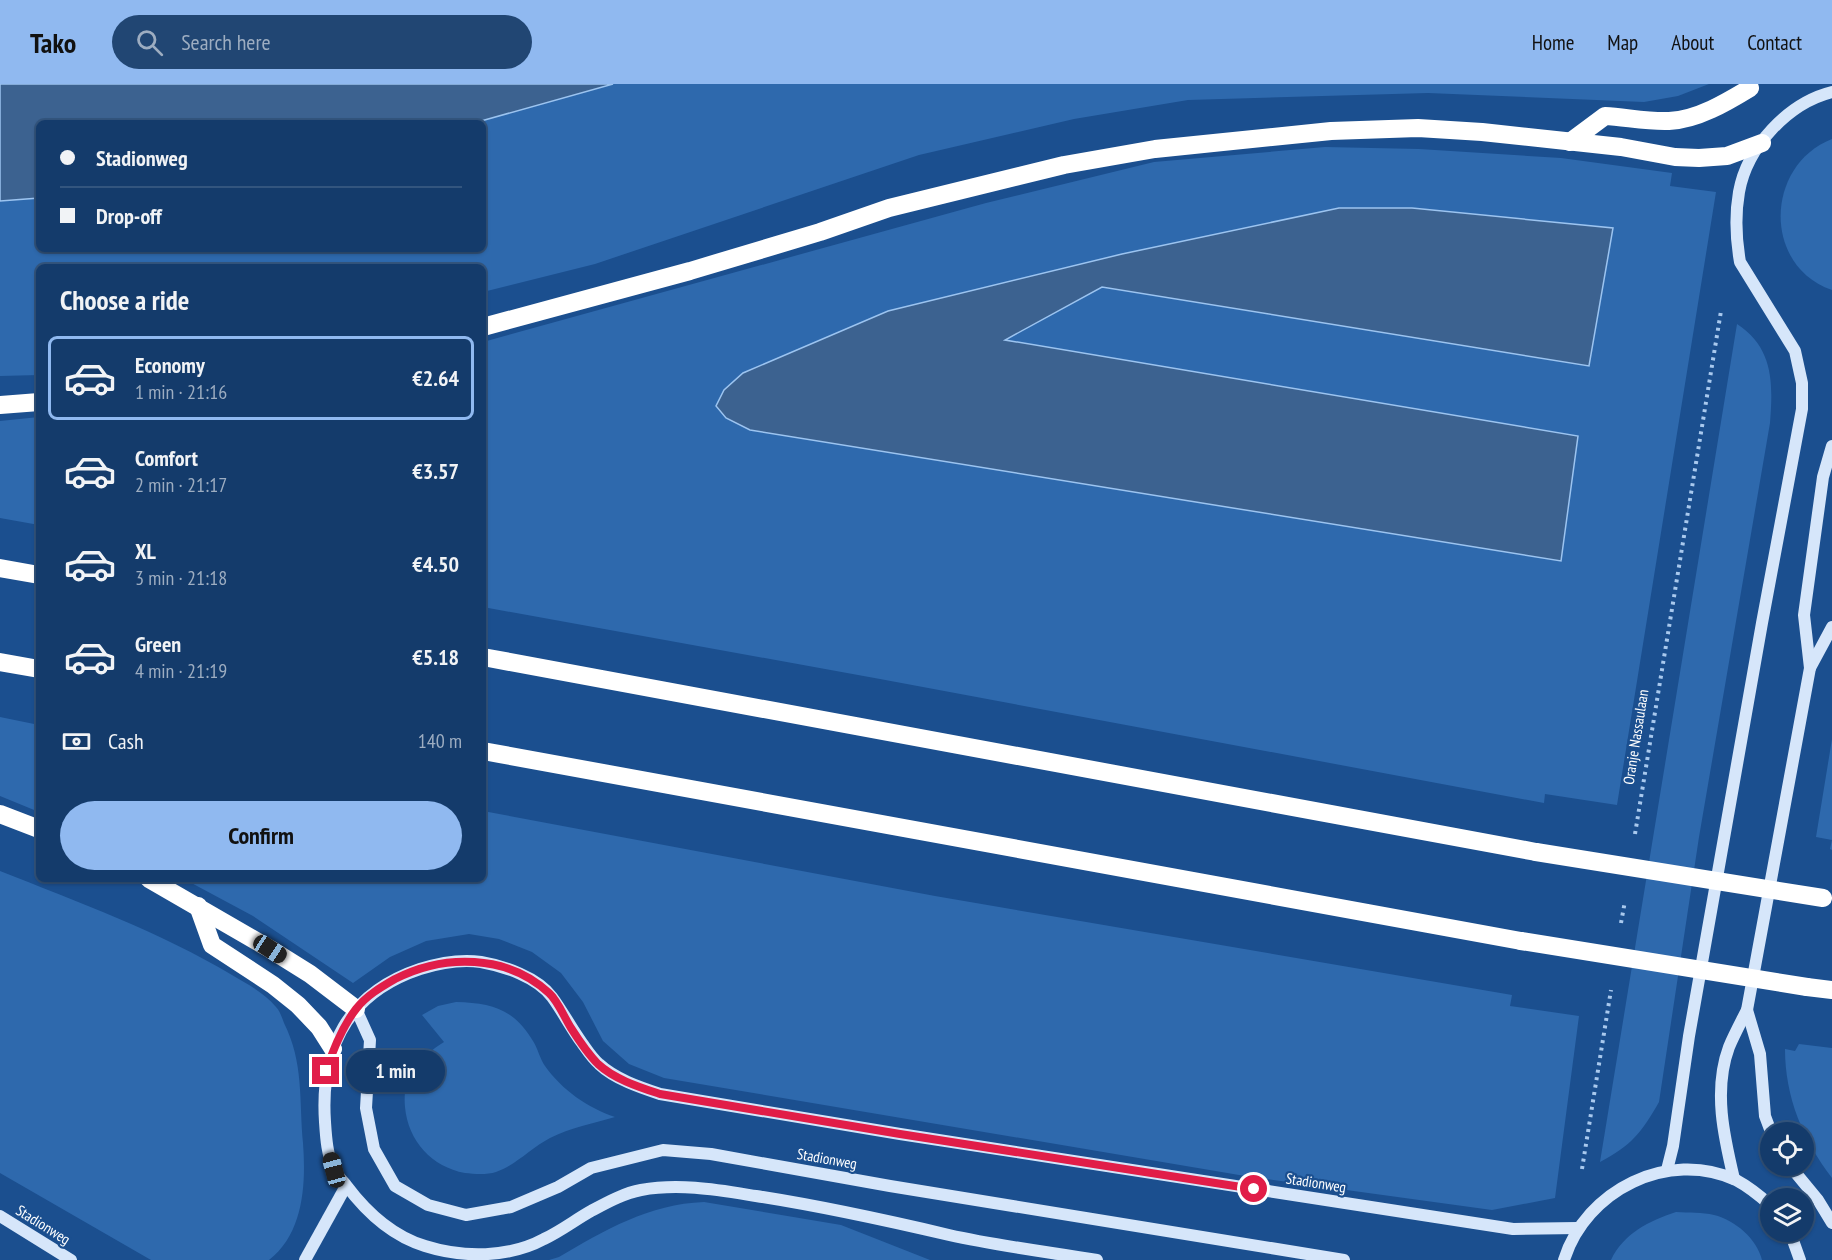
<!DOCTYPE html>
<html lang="en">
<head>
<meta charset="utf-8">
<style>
  :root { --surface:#143b6b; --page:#214673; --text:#f1f3f6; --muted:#9dadc1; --line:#33557e; --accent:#90b9f0 }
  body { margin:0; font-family:"PT Sans Narrow",sans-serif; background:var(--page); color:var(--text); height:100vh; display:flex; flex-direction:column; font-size:22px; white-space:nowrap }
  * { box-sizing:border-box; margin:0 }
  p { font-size:20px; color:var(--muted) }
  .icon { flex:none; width:33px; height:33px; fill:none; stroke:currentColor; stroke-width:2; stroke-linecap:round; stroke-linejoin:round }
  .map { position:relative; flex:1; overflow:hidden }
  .details { position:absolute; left:36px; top:180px; width:450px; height:618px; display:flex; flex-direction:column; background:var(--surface); border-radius:9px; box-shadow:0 2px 4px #0004,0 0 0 2px var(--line) }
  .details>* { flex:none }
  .top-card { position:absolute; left:36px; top:36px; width:450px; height:132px; border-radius:9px; box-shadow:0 2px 4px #0004,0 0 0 2px var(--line); display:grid; align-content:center; height:132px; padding:0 24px; background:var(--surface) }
  .tools { position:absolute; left:1760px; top:1038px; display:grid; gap:12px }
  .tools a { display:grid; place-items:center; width:54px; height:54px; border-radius:50%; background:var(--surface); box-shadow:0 2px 4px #0004,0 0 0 2px var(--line); font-size:30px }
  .end { position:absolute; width:27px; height:27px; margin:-14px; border:8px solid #e11d48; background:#fff; box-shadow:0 0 0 3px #fff }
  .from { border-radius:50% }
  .bubble { position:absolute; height:42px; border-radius:21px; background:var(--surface); box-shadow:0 2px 4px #0004,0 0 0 2px var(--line); font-size:20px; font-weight:700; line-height:42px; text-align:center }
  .car { position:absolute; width:18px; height:36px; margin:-18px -9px; border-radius:8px; box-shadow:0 0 4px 2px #0007; background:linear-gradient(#222 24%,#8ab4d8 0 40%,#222 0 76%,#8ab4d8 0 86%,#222 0) }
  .top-card b { display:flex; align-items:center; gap:21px; height:57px; font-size:22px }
  .top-card b+b { border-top:2px solid var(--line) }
  .top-card i { width:15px; height:15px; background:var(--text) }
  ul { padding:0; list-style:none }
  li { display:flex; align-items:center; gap:18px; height:84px; margin:0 12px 9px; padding:0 12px; border:3px solid transparent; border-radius:9px }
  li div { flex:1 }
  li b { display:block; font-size:22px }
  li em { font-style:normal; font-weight:700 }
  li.current { border-color:var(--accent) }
  li>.icon { width:54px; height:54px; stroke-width:1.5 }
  h2 { padding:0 24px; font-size:27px; line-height:72px }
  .pay { display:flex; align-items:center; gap:15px; height:66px; padding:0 24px; font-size:22px }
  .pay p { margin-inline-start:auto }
  .primary-button { display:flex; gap:12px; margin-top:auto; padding:12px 24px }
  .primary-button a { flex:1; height:69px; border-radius:36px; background:var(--accent); color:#111; font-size:24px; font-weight:700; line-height:69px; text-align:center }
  header { display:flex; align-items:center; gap:36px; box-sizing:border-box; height:84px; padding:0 30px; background:var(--accent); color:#111 }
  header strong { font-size:28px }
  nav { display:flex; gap:33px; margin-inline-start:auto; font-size:21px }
  .search { width:420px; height:54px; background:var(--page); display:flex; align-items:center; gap:15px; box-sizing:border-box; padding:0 21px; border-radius:33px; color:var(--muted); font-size:22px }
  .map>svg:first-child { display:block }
  .green { fill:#2e69ad; fill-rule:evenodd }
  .water { fill:#3c6290; stroke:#9cc4f0; stroke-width:1.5 }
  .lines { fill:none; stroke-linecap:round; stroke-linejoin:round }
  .path { stroke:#a9c9ee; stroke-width:4; stroke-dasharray:3 4.5; stroke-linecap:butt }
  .secondary { stroke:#d6e6fa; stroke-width:12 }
  .highway { stroke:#fff; stroke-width:18 }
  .highway-bridge { stroke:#fff; stroke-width:18 }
  .route { stroke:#e11d48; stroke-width:8 }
  .labels { text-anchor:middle; stroke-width:4.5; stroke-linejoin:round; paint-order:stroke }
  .street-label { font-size:15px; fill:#fff; stroke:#1b4f8f }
</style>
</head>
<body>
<header>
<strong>Tako</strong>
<div class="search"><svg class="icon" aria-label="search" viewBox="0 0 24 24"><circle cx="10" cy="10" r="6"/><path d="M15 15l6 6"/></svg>Search here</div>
<nav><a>Home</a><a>Map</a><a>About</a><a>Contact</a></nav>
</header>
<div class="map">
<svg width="1832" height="1176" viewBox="0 0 1832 1176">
  <rect width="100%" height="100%" fill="#1b4f8f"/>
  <g class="green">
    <polygon points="613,0 1709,0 1678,12 1644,18 1428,9 1188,16 1074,35 919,71 595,180 483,208 483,183 39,183 39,291 0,292 0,117 39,114 39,165 483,165 483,39 474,39"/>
    <path d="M 1832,55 L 1832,206 C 1762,182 1765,81 1832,55 Z"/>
    <path d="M 1325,63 L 1419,65 L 1561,74 L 1672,89 L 1670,102 L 1716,108 L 1617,721 L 1545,710 L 1544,719 L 880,595 L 483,523 L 483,258 L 986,119 L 1154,78 ZM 1339,124 L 1412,124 L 1613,144 L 1588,282 L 1102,203 L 1004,256 L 1561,477 L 751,346 L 726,334 L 1122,170 Z"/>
    <path d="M 1737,240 C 1774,264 1773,300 1770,339 L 1699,753 L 1659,1018 C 1642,1048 1631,1062 1600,1078 Z"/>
    <polygon points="39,333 39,441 0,434 0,337"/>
    <polygon points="0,633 39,641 39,728 0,712"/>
    <polygon points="1832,655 1832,766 1830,765 1832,756 1816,753"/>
    <polygon points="483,727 935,812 1512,911 1510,922 1579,932 1555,1114 1492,1126 1245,1092 664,994 629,980 603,957 583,918 561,889 532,868 499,855 469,850 426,857 390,873 353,899 253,832 184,795 483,795"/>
    <path d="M 0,787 C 78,818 160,848 232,891 C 247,900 265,909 276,923 C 280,927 282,934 284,939 C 304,979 299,1016 303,1059 C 306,1099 304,1149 269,1176 L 151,1176 L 0,1089 Z"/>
    <path d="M 456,918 C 492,919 514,925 533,957 C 538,965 540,975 545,982 C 562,1006 588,1024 615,1033 C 594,1039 570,1044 550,1054 C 531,1064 516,1081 496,1088 C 487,1091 474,1090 465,1089 C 432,1083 408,1057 405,1023 C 402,991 419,974 444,958 L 422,931 L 438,922 Z"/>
    <path d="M 1799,960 L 1832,964 L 1832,1094 C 1803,1056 1785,1013 1785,965 L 1795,967 Z"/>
    <path d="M 704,1118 L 841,1141 L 930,1176 L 549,1176 L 559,1173 C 605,1146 649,1120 704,1118 Z"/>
    <path d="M 1676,1128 C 1689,1129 1702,1128 1714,1131 C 1735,1136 1757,1155 1762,1176 L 1611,1176 C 1624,1149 1649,1137 1676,1128 Z"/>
  </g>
  <g class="water">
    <polygon points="0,0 613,0 474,39 39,39 39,114 0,117"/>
    <polygon points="1339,124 1412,124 1613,144 1589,282 1102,203 1005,256 1578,352 1561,477 750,346 726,334 716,322 724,306 743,289 888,227 1122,170"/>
  </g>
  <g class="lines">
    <g class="path">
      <polyline points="1635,750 1721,227"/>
      <polyline points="1621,839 1625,817"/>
      <polyline points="1582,1085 1611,906"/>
    </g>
    <g class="secondary">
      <polyline points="1810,584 1832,543"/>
      <polyline points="356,925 370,956 366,1024 374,1065 395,1102 428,1121 466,1131 511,1123 558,1103 591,1084 663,1066 711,1070 890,1102 1344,1176"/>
      <polyline points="1747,926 1760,970 1765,1032 1771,1048"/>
      <polyline points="1790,1082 1818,1116 1832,1139"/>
      <path d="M 1667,1086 L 1673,1062 L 1689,952 L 1762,539 L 1802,325 L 1802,299 L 1795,267 L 1740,178 C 1736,155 1735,131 1739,108 C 1747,63 1788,19 1832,8"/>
      <path d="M 1734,1095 C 1724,1053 1713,1006 1729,963 C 1734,951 1741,938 1747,926 L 1810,584 L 1804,531 L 1823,393 L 1832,362"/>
      <polyline points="0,1132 71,1176"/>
      <polyline points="1790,1148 1800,1176"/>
      <polyline points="305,1176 346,1102"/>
      <path d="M 1097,1176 C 1048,1168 998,1162 949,1151 C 885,1136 821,1122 756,1112 C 718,1106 680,1099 641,1106 C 624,1109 606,1119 591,1127 C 575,1136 561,1147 544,1155 C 509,1174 463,1174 425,1162 C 392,1152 367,1129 346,1101 C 342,1096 336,1091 334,1085 C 327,1071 326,1053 325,1038 C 320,964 348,909 420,885 C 439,879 461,875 481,878 C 504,882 537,893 552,913 C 563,928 571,944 582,959 C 587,966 592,974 599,980 C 615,995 639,1003 660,1010 L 900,1050 L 1513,1145 L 1578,1144"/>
      <path d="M 1564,1176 C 1586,1106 1668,1065 1736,1096 C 1749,1103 1759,1111 1770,1121"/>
    </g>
    <g class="highway">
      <path d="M 1570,58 L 1605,32 C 1625,33 1648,38 1669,37 C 1697,36 1727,18 1750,4"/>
      <polyline points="483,243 690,187 820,148 889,124 1064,81 1155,65 1331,47 1418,44 1482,48 1621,63 1675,73 1699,74 1727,72 1762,59"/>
      <polyline points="0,321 39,318"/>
      <polyline points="0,484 39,491"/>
      <polyline points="483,573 1536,768"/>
      <polyline points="0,578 39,585"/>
      <polyline points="483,667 1521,857"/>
      <polyline points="0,730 39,745"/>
      <polyline points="149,795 270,865 310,890 356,925"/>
      <polyline points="198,822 212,861 273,901 298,921 319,943 333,965"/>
      <polyline points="1807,903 1832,906"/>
    </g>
    <g class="highway-bridge">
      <polyline points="1536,768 1823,814"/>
      <polyline points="1521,857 1807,903"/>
    </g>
  </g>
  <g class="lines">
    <path class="route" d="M 326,987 C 333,966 342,943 356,925 C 366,912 381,903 395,895 C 444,870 507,870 549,909 C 558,917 564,933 571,944 C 578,955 588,970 598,980 C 614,995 639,1003 660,1010 L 900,1050 L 1254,1105"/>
  </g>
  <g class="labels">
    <g class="street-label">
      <text transform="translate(1636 653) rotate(-81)" y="5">Oranje Nassaulaan</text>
      <text transform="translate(827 1075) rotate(10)" y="5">Stadionweg</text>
      <text transform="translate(1316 1099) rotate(9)" y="5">Stadionweg</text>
      <text transform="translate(43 1141) rotate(32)" y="5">Stadionweg</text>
    </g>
  </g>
</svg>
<div class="tools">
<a><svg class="icon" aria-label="locate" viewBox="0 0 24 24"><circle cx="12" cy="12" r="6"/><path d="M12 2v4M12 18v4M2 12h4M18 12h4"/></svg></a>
<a><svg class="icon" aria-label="layers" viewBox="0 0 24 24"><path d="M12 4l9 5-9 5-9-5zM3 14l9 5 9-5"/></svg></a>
</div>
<i class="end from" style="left:1254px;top:1105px"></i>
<i class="end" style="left:326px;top:987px"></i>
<div class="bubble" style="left:346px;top:966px;width:99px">1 min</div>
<i class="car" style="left:270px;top:865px;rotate:123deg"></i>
<i class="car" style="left:334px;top:1086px;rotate:345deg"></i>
<div class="top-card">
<b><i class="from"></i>Stadionweg</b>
<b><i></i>Drop-off</b>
</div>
<section class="details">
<h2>Choose a ride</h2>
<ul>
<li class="current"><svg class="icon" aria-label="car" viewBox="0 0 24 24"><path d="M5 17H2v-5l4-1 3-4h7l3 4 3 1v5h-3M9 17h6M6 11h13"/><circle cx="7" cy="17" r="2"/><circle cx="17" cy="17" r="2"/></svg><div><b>Economy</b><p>1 min · 21:16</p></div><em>€2.64</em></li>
<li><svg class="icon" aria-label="car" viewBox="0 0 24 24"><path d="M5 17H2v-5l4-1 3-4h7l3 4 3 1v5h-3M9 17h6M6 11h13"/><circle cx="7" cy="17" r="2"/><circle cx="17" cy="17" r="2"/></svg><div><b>Comfort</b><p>2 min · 21:17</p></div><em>€3.57</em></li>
<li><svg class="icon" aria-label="car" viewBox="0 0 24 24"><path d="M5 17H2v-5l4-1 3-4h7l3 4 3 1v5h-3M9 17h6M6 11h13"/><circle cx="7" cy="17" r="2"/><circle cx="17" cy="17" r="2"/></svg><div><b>XL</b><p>3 min · 21:18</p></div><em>€4.50</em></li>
<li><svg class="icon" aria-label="car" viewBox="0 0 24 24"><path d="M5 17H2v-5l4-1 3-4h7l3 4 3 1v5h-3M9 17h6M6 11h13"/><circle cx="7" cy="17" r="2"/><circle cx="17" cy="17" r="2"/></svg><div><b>Green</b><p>4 min · 21:19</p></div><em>€5.18</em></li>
</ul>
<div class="pay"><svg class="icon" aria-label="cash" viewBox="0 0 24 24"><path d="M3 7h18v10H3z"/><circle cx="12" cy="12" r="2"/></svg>Cash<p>140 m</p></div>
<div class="primary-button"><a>Confirm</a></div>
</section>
</div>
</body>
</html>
